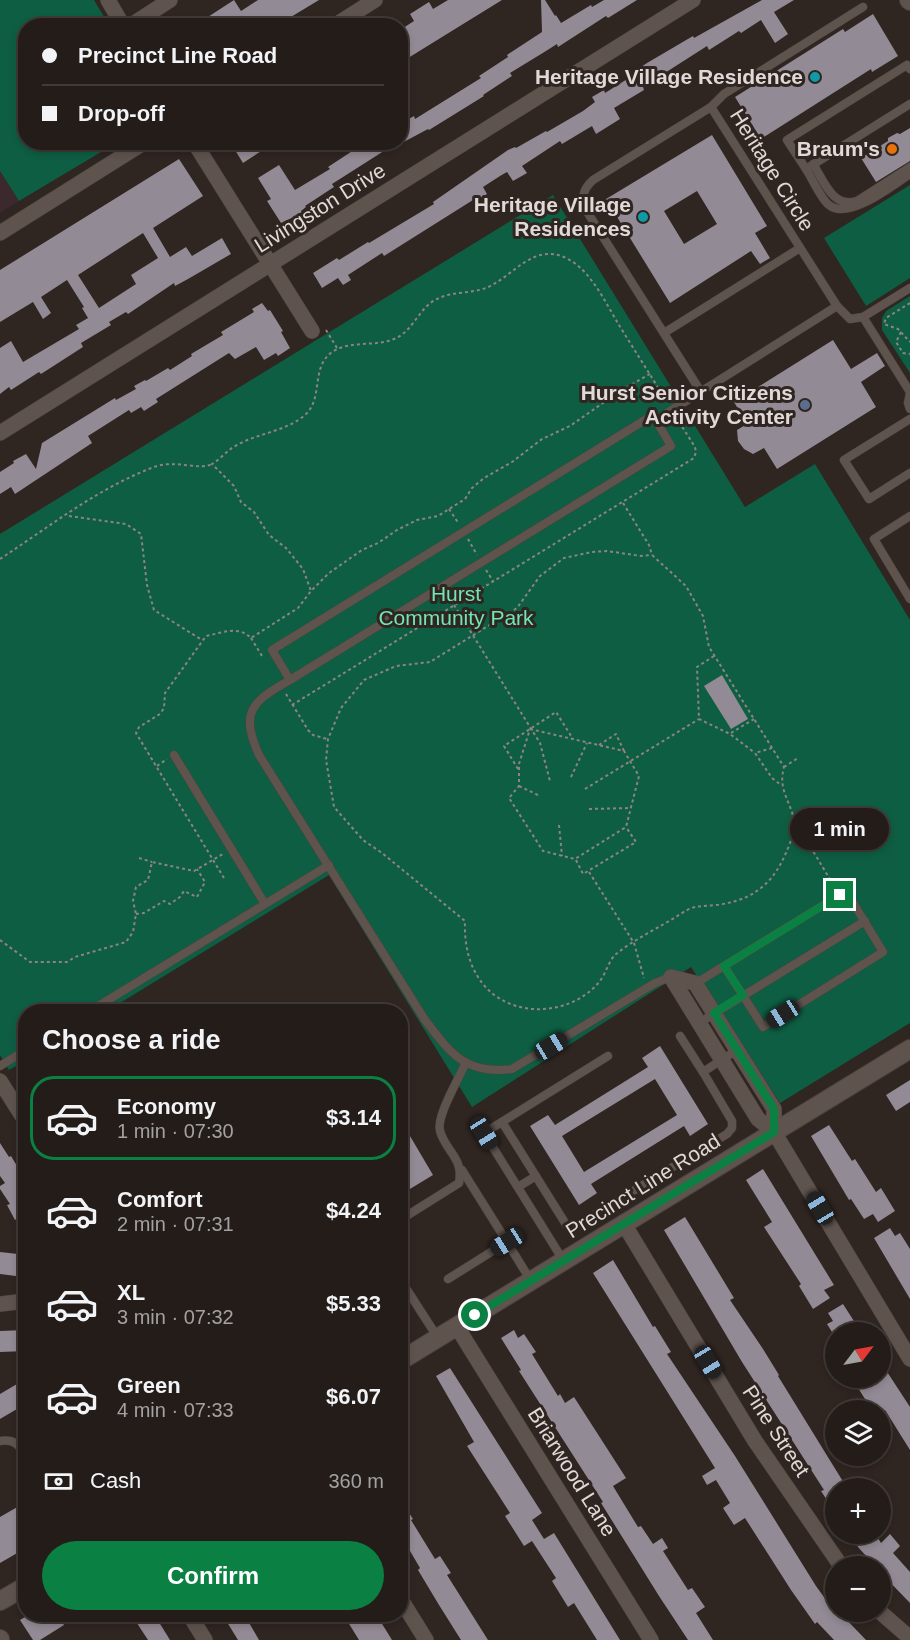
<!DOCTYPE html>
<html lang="en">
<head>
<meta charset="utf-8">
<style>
  :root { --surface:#231c19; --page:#2f2926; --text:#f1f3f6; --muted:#a3a1a2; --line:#403a38; --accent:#0b8043 }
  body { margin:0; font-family:Arial,sans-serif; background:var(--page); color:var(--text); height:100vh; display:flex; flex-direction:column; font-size:22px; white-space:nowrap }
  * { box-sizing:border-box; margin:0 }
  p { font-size:20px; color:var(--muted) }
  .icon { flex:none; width:33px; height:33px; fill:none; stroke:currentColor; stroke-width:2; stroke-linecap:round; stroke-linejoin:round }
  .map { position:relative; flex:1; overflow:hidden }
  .details { position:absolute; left:18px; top:1004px; width:390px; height:618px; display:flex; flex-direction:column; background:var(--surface); border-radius:24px; box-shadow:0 3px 9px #0003,0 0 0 2px var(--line) }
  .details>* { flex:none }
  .hud { position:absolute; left:18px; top:18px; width:390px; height:132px; border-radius:24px; box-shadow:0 3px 9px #0003,0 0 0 2px var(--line); display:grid; align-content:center; height:132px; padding:0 24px; background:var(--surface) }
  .needle { width:39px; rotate:58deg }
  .fabs { position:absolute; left:825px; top:1322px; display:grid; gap:12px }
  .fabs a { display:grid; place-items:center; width:66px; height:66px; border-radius:50%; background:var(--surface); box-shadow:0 3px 9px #0003,0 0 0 2px var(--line); font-size:30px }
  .end { position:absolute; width:27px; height:27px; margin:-14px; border:8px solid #0b8043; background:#fff; box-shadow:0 0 0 3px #fff }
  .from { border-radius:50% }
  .bubble { position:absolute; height:42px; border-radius:21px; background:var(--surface); box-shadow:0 3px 9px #0003,0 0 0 2px var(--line); font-size:20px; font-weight:600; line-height:42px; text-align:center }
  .car { position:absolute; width:18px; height:36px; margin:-18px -9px; border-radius:8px; box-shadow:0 0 4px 2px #0007; background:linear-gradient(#222 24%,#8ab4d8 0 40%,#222 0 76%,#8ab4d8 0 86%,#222 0) }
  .hud b { display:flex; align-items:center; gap:21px; height:57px; font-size:22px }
  .hud b+b { border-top:2px solid var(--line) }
  .hud i { width:15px; height:15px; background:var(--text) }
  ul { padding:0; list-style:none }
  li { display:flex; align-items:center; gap:18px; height:84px; margin:0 12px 9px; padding:0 12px; border:3px solid transparent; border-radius:24px }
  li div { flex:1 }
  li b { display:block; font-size:22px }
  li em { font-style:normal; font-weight:600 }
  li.selected { border-color:var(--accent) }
  li>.icon { width:54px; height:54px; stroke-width:1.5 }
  h2 { padding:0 24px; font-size:27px; line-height:72px }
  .pay { display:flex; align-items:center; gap:15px; height:66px; padding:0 24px; font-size:22px }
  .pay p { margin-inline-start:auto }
  .action { display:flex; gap:12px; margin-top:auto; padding:12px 24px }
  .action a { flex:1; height:69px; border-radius:36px; background:var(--accent); color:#fff; font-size:24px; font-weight:600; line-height:69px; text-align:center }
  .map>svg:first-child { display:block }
  .education { fill:#3c292d }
  .green { fill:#0e5e43 }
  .building { fill:#928a94; fill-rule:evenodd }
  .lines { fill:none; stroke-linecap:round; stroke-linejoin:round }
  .lane-casing { stroke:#4c433f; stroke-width:9 }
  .street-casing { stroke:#4c433f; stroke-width:16 }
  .secondary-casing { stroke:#4c433f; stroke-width:20 }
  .path { stroke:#8d8481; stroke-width:2; stroke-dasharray:3 3; stroke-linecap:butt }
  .lane { stroke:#5f534e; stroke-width:8 }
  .street { stroke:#5f534e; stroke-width:15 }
  .secondary { stroke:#5f534e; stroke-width:18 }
  .route { stroke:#0b8043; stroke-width:8 }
  .culture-dot { fill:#0f9aa8; stroke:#2f2521; stroke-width:2 }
  .food-dot { fill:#e8710a; stroke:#2f2521; stroke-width:2 }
  .service-dot { fill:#5c6f8a; stroke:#2f2521; stroke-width:2 }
  .labels { text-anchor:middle; stroke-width:6; stroke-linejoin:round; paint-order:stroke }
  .poi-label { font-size:21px; font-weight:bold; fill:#e1d9d7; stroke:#2f2521; text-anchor:end }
  .street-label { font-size:21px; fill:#e1d9d7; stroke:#2f2521 }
  .park-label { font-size:21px; fill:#71e6b5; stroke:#2f2521 }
</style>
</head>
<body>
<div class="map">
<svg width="910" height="1640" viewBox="0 0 910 1640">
  <rect width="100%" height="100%" fill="#2f2521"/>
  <polygon class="education" points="0,171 19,201 0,213"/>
  <g class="green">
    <polygon points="0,0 94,0 109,25 26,26 26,142 116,143 19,201 0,171"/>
    <polygon points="910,185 910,278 866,306 824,238"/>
    <polygon points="553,195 745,507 815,464 910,620 910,1023 780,1103 691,967 472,1107 329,875 107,1011 26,1011 25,1061 9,1070 0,1055 0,534"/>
    <polygon points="910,296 910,373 882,330 882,318 886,311"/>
  </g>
  <g class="building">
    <polygon points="234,0 241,11 258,0 319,0 276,26 194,26"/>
    <polygon points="448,0 502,0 400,63 400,30 414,21 410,14 429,2 433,9"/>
    <polygon points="541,0 545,0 555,16 556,15 561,23 591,5 592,7 604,0 637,0 608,18 606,16 558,47 557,44 546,51 510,73 512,76 483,95 484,96 429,130 428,129 400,144 400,124 414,116 415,119 481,78 479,76 508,57 507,55 542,32"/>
    <polygon points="762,0 794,0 774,12 788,34 775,43 761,20 741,33 739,31 709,50 707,46 643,87 644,90 614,108 620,119 596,134 592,126 562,144 560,141 522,166 527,173 513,181 507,172 500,176 483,187 487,194 474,202 473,200 384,256 382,253 348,275 351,280 343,285 338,278 322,288 313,273 337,258 339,260 368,242 369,243 434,204 433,202 508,150 515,147 516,148 546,131 547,132 583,111 595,102 592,97 604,90 605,93 640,71 638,69 647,63 693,36 694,38"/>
    <polygon points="873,14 898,56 872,72 871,69 761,139 735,97 843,29 845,32"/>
    <polygon points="910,128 910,161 876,182 861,158 888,141 888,138 897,133 900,134"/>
    <path d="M 712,135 L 767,226 L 755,233 L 770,258 L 760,264 L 751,251 L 670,303 L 606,199 ZM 697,191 L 717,224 L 684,244 L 664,211 Z"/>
    <polygon points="230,142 275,142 243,163"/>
    <polygon points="366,142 398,142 332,184 334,187 305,206 306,207 301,211 302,213 281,223 267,201 271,199 258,178 279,165 295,190 330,169 328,167"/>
    <path d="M 179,159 L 203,196 L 153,228 L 170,257 L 186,247 L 192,256 L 222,238 L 231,254 L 188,279 L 175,286 L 174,283 L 128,314 L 126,312 L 109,322 L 111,325 L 81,343 L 83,347 L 41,374 L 39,372 L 11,390 L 9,387 L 0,394 L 0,348 L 11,341 L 23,362 L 79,329 L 76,325 L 88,318 L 82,308 L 84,307 L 67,280 L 41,297 L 51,313 L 43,319 L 33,302 L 0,322 L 0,270 ZM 143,233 L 158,258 L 131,275 L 136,284 L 99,308 L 78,275 Z"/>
    <polygon points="262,303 268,311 270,310 283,331 281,332 290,348 278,356 276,353 264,360 256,347 235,359 229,353 156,399 158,402 144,411 141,407 131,413 129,410 88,436 92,443 15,494 11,487 0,494 0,472 14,463 13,461 26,454 36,469 42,443 115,398 116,400 136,389 134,386 145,380 146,381 168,368 170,370 192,356 191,354 223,335 221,332 254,312 252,309"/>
    <polygon points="833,340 851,369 877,353 885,366 861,382 876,407 777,469 764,448 753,454 744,449 738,441 737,430 747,424 734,402"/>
    <polygon points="722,675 748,719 731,729 704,686"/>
    <path d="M 660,1046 L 708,1124 L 690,1136 L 684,1126 L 591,1184 L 597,1193 L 579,1205 L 530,1126 L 548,1115 L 555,1125 L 648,1067 L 642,1058 ZM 655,1079 L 677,1115 L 584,1172 L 562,1136 Z"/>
    <polygon points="910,1080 910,1102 896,1111 886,1095"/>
    <polygon points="829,1125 852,1161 855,1159 876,1192 881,1188 895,1211 878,1222 873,1214 864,1219 851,1199 849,1200 811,1136"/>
    <polygon points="410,1136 433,1175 400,1195 400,1142"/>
    <polygon points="0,1143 9,1157 11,1156 17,1166 19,1164 26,1174 26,1213 15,1220 7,1205 10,1204 0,1189 0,1186 5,1183 0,1176"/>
    <polygon points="763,1169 834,1285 824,1290 830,1298 813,1309 799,1286 801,1284 764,1227 772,1222 746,1180"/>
    <polygon points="685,1217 734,1298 730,1300 763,1349 779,1375 778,1376 847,1488 836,1488 836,1514 821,1491 824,1490 742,1362 664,1230"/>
    <polygon points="890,1228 895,1236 900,1233 910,1249 910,1299 874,1238"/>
    <polygon points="0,1252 18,1254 16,1276 0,1274"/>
    <polygon points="613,1260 653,1327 655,1326 671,1352 667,1354 735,1456 816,1586 839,1618 842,1615 866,1640 834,1640 817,1622 815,1624 791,1590 745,1518 734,1525 723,1508 730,1503 716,1480 707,1485 702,1476 715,1468 593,1273"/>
    <polygon points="843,1304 861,1332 832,1332 827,1324 833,1321 828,1313"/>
    <polygon points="26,1330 26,1351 0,1352 0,1331"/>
    <polygon points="514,1330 518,1338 524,1334 536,1352 532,1354 558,1396 560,1394 565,1403 574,1397 626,1478 613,1486 638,1527 641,1526 653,1544 662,1538 668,1548 663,1551 688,1590 692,1588 705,1607 696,1613 713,1640 688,1640 659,1596 601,1503 603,1502 519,1371 521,1370 501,1338"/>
    <polygon points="880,1361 910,1407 910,1450 885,1410 872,1410 858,1388 861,1386 855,1377 880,1377"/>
    <polygon points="450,1368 542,1513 532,1520 544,1539 554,1533 620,1640 597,1640 574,1603 568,1607 552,1581 556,1578 532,1541 524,1546 505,1516 510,1513 467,1446 474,1442 436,1376"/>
    <polygon points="22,1381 26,1388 26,1423 17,1409 0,1419 0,1394"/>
    <polygon points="400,1499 413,1519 411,1520 435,1559 440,1556 451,1573 447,1575 488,1640 461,1640 439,1605 418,1570 420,1568 410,1551 407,1552 400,1542"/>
    <polygon points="26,1502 26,1548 0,1563 0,1517"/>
    <polygon points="849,1533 875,1533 881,1543 890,1534 900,1546 893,1553 910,1572 910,1603 880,1572 880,1566 875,1566 858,1547"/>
    <polygon points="30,1614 57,1614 64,1625 40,1640 33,1640 20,1620"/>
    <polygon points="131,1614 154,1614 170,1640 148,1640"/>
    <polygon points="222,1614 244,1614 259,1640 238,1640"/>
    <polygon points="343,1614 376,1614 392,1640 359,1640"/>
  </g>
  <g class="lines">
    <g class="lane-casing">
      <g id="lane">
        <path d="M 910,104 L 806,169 C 812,178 821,199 829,205 C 848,221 893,185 910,174"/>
        <polyline points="711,107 724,94 863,7"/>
        <path d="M 813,164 C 824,181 833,209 857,201 L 910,167"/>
        <polyline points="806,169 787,140 907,65 910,69"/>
        <polyline points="863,317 910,392"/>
        <polyline points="664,333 800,248"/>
        <path d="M 701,392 L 586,210 C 582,197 582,190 593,180 L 711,107 L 837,306"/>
        <polyline points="910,393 908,403 910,409"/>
        <polyline points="910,419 844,460 869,499 910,473"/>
        <polyline points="656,420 837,306 850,319 863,317 910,288"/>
        <polyline points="910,516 874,539 910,599"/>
        <path d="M 290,680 L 272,650 L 653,415 L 671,446 L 290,680 C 251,702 240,712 259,755 L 425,1020 C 451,1054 466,1075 512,1069 L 655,983 L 671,977"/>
        <polyline points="174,755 265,904"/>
        <polyline points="693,985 846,891 883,952 763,1027 724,966"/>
        <polyline points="90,1011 329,865"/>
        <polyline points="699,1023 865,921"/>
        <polyline points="680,1036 703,1072 737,1050"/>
        <polyline points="0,1066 26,1050"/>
        <polyline points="502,1122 567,1226 574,1227 727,1134 732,1128 732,1121 703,1072"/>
        <polyline points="518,1187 536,1176"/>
        <path d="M 400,1220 L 459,1183 C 464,1158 446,1152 440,1131 C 436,1116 459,1079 465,1064"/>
        <polyline points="507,1242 531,1281"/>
        <polyline points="563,1260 484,1133 608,1056"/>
        <polyline points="400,1279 438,1338"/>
        <polyline points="448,1279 507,1242 462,1170"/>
        <path d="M 0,1441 C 14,1439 18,1444 26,1455"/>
      </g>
    </g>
    <g class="street-casing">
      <g id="street">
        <polyline points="108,0 123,26"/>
        <polyline points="130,26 170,0"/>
        <polyline points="334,26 375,0"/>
        <polyline points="194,142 312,331"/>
        <polyline points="0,233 145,142"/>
        <polyline points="0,433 693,0"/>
        <polyline points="671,977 758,1119 774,1132 910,1359"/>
        <polyline points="671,977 695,983 774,1109 774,1132"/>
        <polyline points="0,1081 26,1122"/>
        <polyline points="624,1224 755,1441 841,1566"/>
        <polyline points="0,1304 26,1301"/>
        <polyline points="457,1327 651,1640"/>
        <polyline points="400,1598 426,1640"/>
        <polyline points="879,1611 910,1638"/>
        <polyline points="189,1614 205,1640"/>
      </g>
    </g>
    <g class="secondary-casing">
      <g id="secondary">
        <polyline points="909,0 910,1"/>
        <polyline points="400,1361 910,1049"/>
        <polyline points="0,1601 26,1586"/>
        <polyline points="0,1639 0,1640"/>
      </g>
    </g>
    <g class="path">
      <polyline points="910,303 886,318 884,324 898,329 910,342"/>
      <polyline points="326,330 337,348"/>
      <polyline points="901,332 896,342 903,353 910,354"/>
      <path d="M 650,374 L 620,391 L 570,426 L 542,439 L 512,462 L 484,478 L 472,488 L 465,499 L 438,516 L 417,520 L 397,530 L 378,543 L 362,550 L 329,573 L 311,591 L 303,569 L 286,548 L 269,535 L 254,512 L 241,502 L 234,486 L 212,464 C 221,459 227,450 237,445 C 258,433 289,431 307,413 C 323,396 311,367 332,352 C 350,340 375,347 394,339 C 413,332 419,307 437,299 C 452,291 470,294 486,288 C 513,277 533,242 566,258 C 591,270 605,302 619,325 C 635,351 651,376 667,402"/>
      <path d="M 623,503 L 649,545 L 652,555 L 686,586 L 703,616 L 709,647 L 784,767 C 778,789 789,799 794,819 C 797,830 784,860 777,870 C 763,892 742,902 716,905 C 701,907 696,904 682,913 C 661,927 636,938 616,954 C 609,960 606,973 600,981 C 575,1012 525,1019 493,994 C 471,976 464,949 465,921 L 382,853 L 363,840 L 334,807 L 326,760 L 328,739 L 341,708 L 364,680 L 396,666 L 430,662 L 517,608 L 540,576 L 564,558 L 592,552 L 607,551 L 641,556 L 652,555"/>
      <polyline points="449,509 459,524"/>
      <polyline points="69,516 126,524 141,534 147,585 154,610 202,640"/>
      <polyline points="468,539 477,555"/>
      <path d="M 0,559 C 49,527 98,488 154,467 C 175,459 199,471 212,464"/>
      <polyline points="486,570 493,581"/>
      <polyline points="454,605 540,743 550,781"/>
      <polyline points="251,638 262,656"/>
      <polyline points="714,656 697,667 699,719 730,734 755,753"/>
      <polyline points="286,694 308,730 313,735 327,739"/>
      <polyline points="292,705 694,458 696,452 695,447 676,417"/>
      <polygon points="530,729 624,751 639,776 626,827 575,859 543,851 509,798 519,786 519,764"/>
      <polyline points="731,733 754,719"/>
      <polyline points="599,745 616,734 624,751"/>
      <polyline points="772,748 755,753 772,778 781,785"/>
      <polyline points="157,766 167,759"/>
      <polyline points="784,767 798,758"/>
      <polyline points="518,769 504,746 556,712 573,739"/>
      <polyline points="571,777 587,743"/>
      <polyline points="519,786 540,796"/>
      <polyline points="585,789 699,719"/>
      <polyline points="589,809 631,808"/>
      <polyline points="795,821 834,886"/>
      <polyline points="559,825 562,856"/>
      <polyline points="139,858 152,862"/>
      <polyline points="576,860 583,874 636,842 626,827"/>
      <polyline points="589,872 634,943 644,978"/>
      <path d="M 224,878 L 136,733 L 139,727 L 160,714 L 164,708 L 165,693 L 206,636 C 222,633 238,625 251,638 L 298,608 L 311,591"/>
      <polyline points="136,914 144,913 164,901 170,904 180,897 184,891 197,897 205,882 197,869"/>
      <polyline points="0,940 30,962 67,962 75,957 126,942 133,932 136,914 133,901 136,887 148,880 152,862 194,871 223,854"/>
      <polyline points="400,1319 402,1322"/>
    </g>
    <use href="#lane" class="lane"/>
    <use href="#street" class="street"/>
    <use href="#secondary" class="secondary"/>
  </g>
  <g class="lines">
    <polyline class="route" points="475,1315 774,1132 774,1109 714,1013 743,995 724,966 840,895"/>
  </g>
  <g class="culture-dot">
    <circle cx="815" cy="77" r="6"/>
    <circle cx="643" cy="217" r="6"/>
  </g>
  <circle class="food-dot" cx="892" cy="149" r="6"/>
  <circle class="service-dot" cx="805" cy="405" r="6"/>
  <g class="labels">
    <g class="poi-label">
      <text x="803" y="84">Heritage Village Residence</text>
      <text x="880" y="156">Braum's</text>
      <text x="631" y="212">Heritage Village<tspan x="631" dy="24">Residences</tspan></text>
      <text x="793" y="400">Hurst Senior Citizens<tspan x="793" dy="24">Activity Center</tspan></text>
    </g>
    <g class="street-label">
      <text transform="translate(772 170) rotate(58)" y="7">Heritage Circle</text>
      <text transform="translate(320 208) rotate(-32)" y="7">Livingston Drive</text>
      <text transform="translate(643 1186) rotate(-32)" y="7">Precinct Line Road</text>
      <text transform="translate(776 1431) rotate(57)" y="7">Pine Street</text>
      <text transform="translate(572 1472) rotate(58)" y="7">Briarwood Lane</text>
    </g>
    <g class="park-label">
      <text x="456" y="601">Hurst<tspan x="456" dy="24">Community Park</tspan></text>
    </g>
  </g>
</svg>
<div class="fabs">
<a><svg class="needle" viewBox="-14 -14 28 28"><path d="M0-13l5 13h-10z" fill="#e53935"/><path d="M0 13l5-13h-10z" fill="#a3a1a2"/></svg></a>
<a><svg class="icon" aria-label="layers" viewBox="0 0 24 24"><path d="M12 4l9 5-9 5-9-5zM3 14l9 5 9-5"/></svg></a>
<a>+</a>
<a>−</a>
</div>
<i class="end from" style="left:475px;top:1315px"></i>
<i class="end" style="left:840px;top:895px"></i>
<div class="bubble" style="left:790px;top:808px;width:99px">1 min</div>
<i class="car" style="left:783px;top:1014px;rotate:238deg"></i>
<i class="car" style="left:551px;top:1046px;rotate:59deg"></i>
<i class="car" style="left:484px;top:1133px;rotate:148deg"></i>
<i class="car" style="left:820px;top:1208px;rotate:329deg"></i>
<i class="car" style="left:507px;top:1242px;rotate:238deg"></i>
<i class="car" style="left:708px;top:1362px;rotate:149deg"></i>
<div class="hud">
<b><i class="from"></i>Precinct Line Road</b>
<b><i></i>Drop-off</b>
</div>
<section class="details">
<h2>Choose a ride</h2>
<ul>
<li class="selected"><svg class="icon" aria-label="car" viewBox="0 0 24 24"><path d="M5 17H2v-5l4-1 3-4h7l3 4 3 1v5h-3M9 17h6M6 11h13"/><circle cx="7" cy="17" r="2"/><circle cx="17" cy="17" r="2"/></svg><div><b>Economy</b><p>1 min · 07:30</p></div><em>$3.14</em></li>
<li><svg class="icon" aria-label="car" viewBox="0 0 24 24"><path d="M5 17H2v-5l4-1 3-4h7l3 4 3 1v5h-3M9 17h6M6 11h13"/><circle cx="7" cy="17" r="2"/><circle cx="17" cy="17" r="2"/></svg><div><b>Comfort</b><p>2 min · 07:31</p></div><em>$4.24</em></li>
<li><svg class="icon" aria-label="car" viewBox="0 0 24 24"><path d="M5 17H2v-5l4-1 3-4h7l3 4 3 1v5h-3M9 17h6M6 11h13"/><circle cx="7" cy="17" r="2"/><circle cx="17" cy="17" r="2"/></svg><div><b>XL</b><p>3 min · 07:32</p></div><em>$5.33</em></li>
<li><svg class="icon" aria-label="car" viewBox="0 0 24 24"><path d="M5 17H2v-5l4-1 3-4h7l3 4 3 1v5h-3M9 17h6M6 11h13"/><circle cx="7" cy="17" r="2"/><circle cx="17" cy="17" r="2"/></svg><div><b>Green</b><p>4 min · 07:33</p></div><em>$6.07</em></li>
</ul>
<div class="pay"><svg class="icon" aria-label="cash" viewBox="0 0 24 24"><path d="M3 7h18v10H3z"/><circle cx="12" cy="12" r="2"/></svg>Cash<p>360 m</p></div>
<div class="action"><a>Confirm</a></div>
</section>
</div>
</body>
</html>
